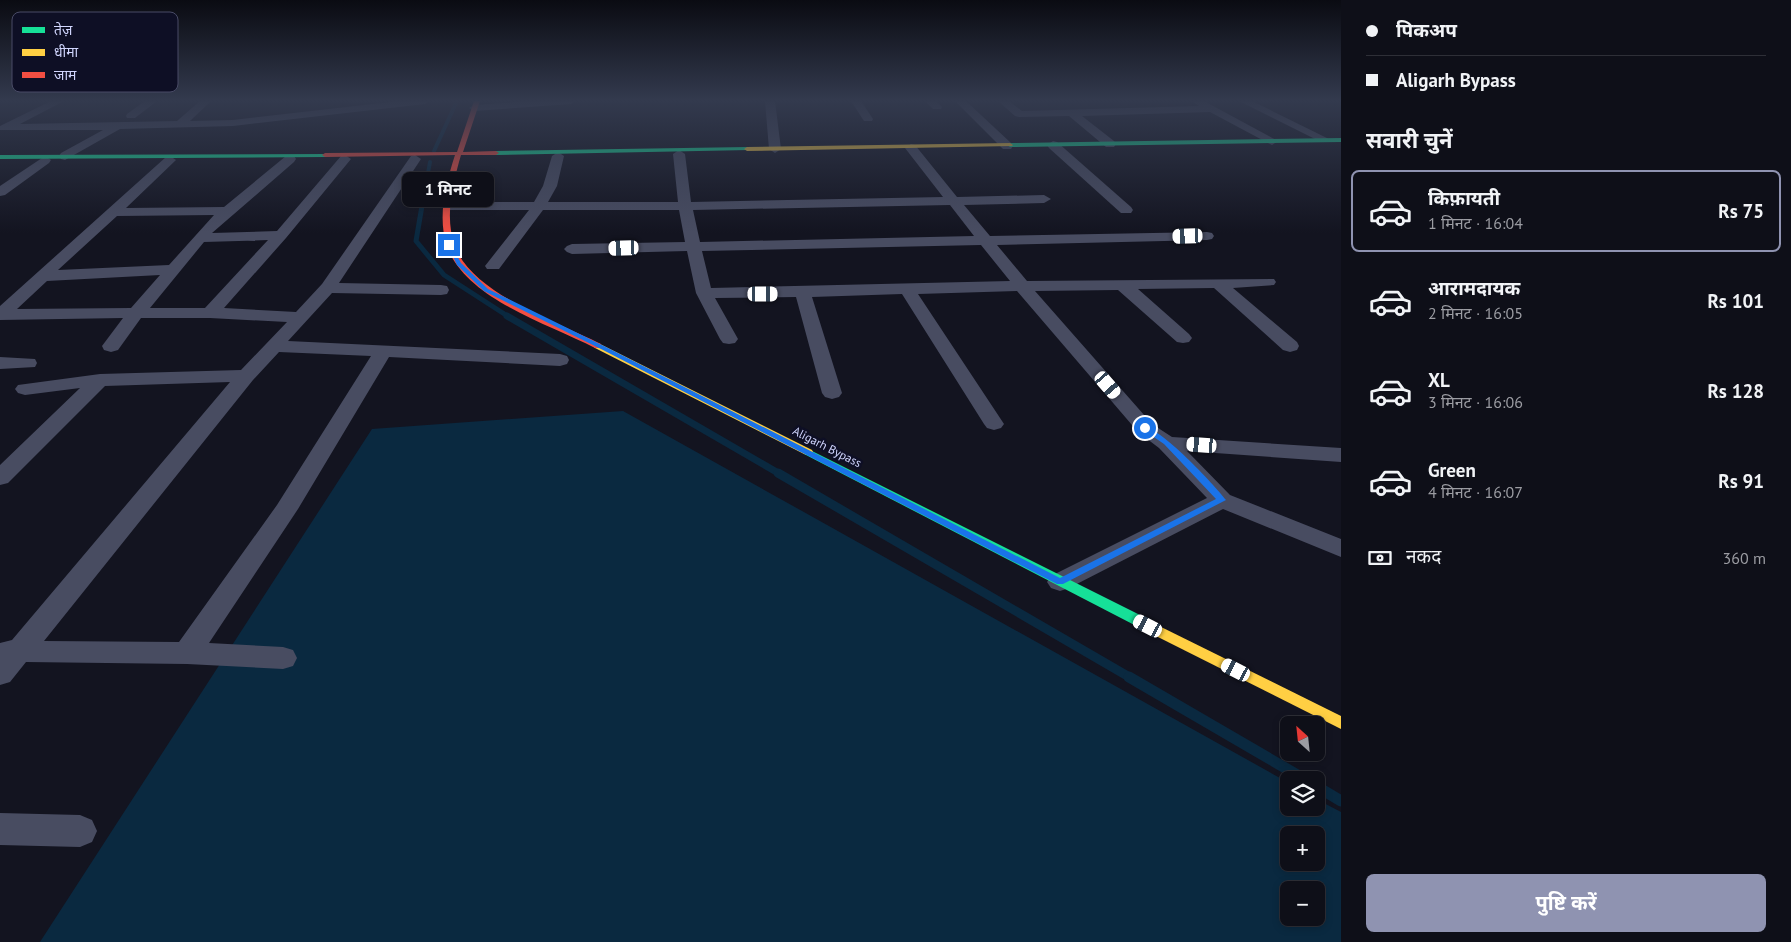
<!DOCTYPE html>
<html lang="hi">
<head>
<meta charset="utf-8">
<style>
  :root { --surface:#0e0f18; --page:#1c1d25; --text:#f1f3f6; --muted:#9b9ca2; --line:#2e2f37; --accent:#8f93b1 }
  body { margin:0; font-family:"PT Sans","Noto Sans Devanagari",sans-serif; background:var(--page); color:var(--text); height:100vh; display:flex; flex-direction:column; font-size:19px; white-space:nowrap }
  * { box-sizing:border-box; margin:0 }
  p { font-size:16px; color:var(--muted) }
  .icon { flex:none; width:28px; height:28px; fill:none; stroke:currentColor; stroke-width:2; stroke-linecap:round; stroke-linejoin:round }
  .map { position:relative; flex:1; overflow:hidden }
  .sheet { display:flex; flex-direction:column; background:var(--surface); width:450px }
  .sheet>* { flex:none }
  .banner { display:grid; align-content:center; height:110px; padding:0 25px; background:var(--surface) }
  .needle { width:32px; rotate:333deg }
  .controls { position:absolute; left:1280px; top:716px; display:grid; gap:10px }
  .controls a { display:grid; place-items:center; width:45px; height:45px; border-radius:8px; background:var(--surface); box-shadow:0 2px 8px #0003,0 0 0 1px var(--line); font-size:25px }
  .end { position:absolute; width:22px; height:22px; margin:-11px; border:6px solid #1a73e8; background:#fff; box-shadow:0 0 0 2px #fff }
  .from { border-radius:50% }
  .bubble { position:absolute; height:35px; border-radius:8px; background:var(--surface); box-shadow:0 2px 8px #0003,0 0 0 1px var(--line); font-size:16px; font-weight:700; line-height:35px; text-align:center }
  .car { position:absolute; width:15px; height:30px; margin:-15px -8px; border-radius:6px; box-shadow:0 0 4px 1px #0007; background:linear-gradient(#fff 24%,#345 0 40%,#fff 0 76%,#345 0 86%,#fff 0) }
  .banner b { display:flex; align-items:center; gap:18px; height:48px; font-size:19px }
  .banner b+b { border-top:1px solid var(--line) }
  .banner i { width:12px; height:12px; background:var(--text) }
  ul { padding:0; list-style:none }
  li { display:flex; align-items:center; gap:15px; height:82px; margin:0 10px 8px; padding:0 15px; border:2px solid transparent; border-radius:8px }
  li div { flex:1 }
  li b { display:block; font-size:19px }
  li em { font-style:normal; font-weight:700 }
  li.selected { border-color:var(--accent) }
  li>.icon { width:45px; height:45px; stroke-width:1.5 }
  h2 { padding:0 25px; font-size:22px; line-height:60px }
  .pay { display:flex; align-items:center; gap:12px; height:55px; padding:0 25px; font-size:19px }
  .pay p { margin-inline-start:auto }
  .cta { display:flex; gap:10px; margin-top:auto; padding:10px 25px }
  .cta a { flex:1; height:58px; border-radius:8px; background:var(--accent); color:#fff; font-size:20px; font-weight:700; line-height:58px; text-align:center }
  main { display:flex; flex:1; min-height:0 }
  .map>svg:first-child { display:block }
  .water { fill:#0a2940; fill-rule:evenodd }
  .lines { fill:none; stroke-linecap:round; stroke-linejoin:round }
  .stream-far4 { stroke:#0a2940; stroke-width:4 }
  .stream-far3 { stroke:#0a2940; stroke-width:5 }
  .stream-far2 { stroke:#0a2940; stroke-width:7 }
  .stream-far1 { stroke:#0a2940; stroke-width:9 }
  .stream { stroke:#0a2940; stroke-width:11 }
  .street { fill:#484c61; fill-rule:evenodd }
  .fast { fill:#16e098; fill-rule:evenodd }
  .slow { fill:#ffcf43; fill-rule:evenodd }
  .jam { fill:#f24e42; fill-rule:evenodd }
  .route { fill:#1a73e8 }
  .labels { text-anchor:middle; stroke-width:5; stroke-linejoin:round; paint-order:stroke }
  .street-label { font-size:12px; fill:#d2d7ff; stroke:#0e0f25 }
  .key { fill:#0e0f25; stroke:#494b66; stroke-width:1 }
  .key-label { font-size:14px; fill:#d2d7ff }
</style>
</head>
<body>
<main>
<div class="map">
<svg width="1341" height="942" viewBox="0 0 1341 942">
  <rect width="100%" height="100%" fill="#131420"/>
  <path class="water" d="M 623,411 L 1289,783 L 1289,808 L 1316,808 L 1316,799 L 1341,812 L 1341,942 L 40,942 L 372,429 ZM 1289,835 L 1316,835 L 1316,862 L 1289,862 ZM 1289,890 L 1316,890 L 1316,918 L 1289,918 Z"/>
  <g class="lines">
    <g class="stream-far4">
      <polyline points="434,151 457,101"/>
      <polyline points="424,195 430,162"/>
    </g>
    <polyline class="stream-far3" points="424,194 416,241 444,275 509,317"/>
    <polyline class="stream-far2" points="507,316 780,474"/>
    <polyline class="stream-far1" points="778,473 1131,678"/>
    <g class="stream">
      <polyline points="1129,677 1306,780"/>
      <polyline points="1316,786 1341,801"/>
    </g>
    <g class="street">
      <polygon points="51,101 64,101 20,124 177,121 200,101 211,101 190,121 233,120 399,101 430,101 425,104 233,126 120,129 65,160 61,159 59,156 61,153 103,130 0,130 0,126"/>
      <polygon points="145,101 157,101 135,118 127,118 126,116 127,114"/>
      <polygon points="530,101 576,101 571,104 474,111 469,108 474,105"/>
      <polygon points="765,101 775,101 781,149 775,153 769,149"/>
      <polygon points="851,101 861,101 873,119 872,121 864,121"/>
      <polygon points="925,101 936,101 942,107 941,109 933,109"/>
      <polygon points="955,101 966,101 1011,143 1013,146 1011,149 1003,149"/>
      <polygon points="998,101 1009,101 1022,111 1199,106 1192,101 1204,101 1278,141 1272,145 1268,143 1210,112 1082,116 1114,141 1116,144 1114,147 1106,147 1069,116 1019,117 1015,116"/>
      <polygon points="1239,101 1252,101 1331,140 1329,142 1321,142"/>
      <polygon points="1053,141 1057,142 1131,207 1133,210 1131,213 1121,213 1049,148 1047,145"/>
      <path d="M 911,144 L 915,145 L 957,197 L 1044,195 L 1051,199 L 1044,203 L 964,205 L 990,236 L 1207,232 L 1212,233 L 1214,236 L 1212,239 L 1207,240 L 997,245 L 1027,281 L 1274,279 L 1276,282 L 1274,285 L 1233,288 L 1297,342 L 1299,346 L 1297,350 L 1290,352 L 1283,350 L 1214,288 L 1138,289 L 1189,334 L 1192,338 L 1189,342 L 1183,343 L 1177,342 L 1118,290 L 1035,291 L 1152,424 L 1172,437 L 1341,448 L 1341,462 L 1187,451 L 1230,495 L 1341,539 L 1341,557 L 1223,509 L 1069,588 L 1060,591 L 1051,588 L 1047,582 L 1051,576 L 1207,498 L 1159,448 L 1138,432 L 1017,291 L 918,294 L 1004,424 L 1001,428 L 994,430 L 987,428 L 984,424 L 902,294 L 812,297 L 842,393 L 839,397 L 832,399 L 825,397 L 822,393 L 796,297 L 715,298 L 738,339 L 735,343 L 729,344 L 723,343 L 720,339 L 696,293 L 687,251 L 572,254 L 567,252 L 564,249 L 567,246 L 572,244 L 685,242 L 679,210 L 543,210 L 499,269 L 487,269 L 485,266 L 529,210 L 447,210 L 440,206 L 447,202 L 534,202 L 543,186 L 552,156 L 558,152 L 564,156 L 557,186 L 548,202 L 678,202 L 673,154 L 679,150 L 685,154 L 691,202 L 943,197 L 905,148 ZM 950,205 L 974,236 L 700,242 L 693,210 ZM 981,245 L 1010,281 L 711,288 L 702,251 Z"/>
      <path d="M 290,155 L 294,156 L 296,159 L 294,162 L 212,233 L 277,231 L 341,156 L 345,155 L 351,159 L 286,238 L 224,308 L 296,312 L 322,284 L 411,156 L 415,155 L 421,159 L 339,283 L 441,285 L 447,286 L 449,290 L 447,294 L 441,295 L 332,293 L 288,341 L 560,354 L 567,356 L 569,360 L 567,364 L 560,366 L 389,357 L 298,509 L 209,643 L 283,647 L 293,650 L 297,658 L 293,666 L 283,669 L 187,664 L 26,662 L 10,682 L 0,685 L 0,643 L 12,640 L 230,382 L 105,386 L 8,483 L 0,485 L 0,465 L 80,388 L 25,395 L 18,393 L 15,389 L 18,385 L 100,374 L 241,370 L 287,322 L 210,318 L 141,318 L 118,350 L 111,352 L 104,350 L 102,346 L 123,318 L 0,320 L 0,306 L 166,157 L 170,156 L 176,160 L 126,208 L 224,207 L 286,156 ZM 214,215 L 169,265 L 58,270 L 117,216 ZM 268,240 L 205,308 L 150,308 L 204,242 ZM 160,275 L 131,308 L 17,309 L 47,281 ZM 279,352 L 371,356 L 277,505 L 179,642 L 44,641 L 253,380 Z"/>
      <polygon points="45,156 51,160 49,163 5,195 0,196 0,186"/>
      <polygon points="0,357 35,359 37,363 35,367 0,369"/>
      <polygon points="0,813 80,815 92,820 97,831 92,842 80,847 0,845"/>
    </g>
    <g class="fast">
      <polygon points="1341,138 1341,142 1010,147 1007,145 1010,143"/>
      <polygon points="747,147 750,149 749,150 496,155 493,153 496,151"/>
      <polygon points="327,154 327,156 325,157 0,159 0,155"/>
      <polygon points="808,449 1156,623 1158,627 1156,631 1151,632 1146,631 804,454 803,452 804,450"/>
    </g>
    <g class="slow">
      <polygon points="1010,143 1013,145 1012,146 747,151 744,149 747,147"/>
      <polygon points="598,343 812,450 813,452 808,455 804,454 595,348 593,346"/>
      <polygon points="1151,622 1341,716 1341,729 1146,631 1144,627 1146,623"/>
    </g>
    <path class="jam" d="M 474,101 L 480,101 L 463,152 L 496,151 L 499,153 L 496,155 L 461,155 C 453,183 444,217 455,246 C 472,294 558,322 601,344 L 601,348 L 595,348 C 549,324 465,299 447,246 C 437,217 446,183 455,155 L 325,157 L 322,155 L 325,153 L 457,152 Z"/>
  </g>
  <linearGradient id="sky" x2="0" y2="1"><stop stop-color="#0a0b12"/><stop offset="0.43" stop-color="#333a4e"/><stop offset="1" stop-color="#333a4e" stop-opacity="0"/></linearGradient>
  <rect width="1341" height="233" fill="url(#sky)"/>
  <path class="route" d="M 447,244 L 451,244 L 461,263 L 488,289 L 608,348 L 1060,578 L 1216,499 L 1164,444 L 1142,429 L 1142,426 C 1158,425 1215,485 1226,500 L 1063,584 L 1057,584 L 603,350 L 484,291 L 457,265 Z"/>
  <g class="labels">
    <g class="street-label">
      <text transform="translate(827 447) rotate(27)" y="4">Aligarh Bypass</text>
    </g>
  </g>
  <rect x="12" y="12" width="166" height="80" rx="8" class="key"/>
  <rect x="22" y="27" width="23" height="6" fill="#16e098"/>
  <rect x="22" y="49" width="23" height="7" fill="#ffcf43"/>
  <rect x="22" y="72" width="23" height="6" fill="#f24e42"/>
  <g class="key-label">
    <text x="54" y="35">तेज़</text>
    <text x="54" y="57">धीमा</text>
    <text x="54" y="80">जाम</text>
  </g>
</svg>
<div class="controls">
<a><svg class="needle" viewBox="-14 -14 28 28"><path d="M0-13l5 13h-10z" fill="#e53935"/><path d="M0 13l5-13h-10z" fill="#9b9ca2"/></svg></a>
<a><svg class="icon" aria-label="layers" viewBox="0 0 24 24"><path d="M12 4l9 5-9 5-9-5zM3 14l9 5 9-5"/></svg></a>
<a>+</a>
<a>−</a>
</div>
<i class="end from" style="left:1145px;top:428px"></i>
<i class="end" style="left:449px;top:245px"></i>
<div class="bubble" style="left:402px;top:172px;width:92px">1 मिनट</div>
<i class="car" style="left:1188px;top:236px;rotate:268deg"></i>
<i class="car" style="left:624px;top:248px;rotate:268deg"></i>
<i class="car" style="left:763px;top:294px;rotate:90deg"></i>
<i class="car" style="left:1108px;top:385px;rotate:139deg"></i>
<i class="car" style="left:1202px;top:445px;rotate:274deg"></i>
<i class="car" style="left:1148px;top:626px;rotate:297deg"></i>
<i class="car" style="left:1236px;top:670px;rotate:297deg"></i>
</div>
<section class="sheet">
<div class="banner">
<b><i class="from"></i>पिकअप</b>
<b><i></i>Aligarh Bypass</b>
</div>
<h2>सवारी चुनें</h2>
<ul>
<li class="selected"><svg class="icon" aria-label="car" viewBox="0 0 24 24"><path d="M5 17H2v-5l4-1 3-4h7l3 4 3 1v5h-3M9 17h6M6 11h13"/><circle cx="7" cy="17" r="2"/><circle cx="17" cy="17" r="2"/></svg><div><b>किफ़ायती</b><p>1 मिनट · 16:04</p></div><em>Rs 75</em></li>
<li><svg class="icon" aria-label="car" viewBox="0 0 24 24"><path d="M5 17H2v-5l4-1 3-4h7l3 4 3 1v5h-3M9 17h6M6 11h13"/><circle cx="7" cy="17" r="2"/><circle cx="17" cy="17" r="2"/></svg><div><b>आरामदायक</b><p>2 मिनट · 16:05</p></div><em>Rs 101</em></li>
<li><svg class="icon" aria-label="car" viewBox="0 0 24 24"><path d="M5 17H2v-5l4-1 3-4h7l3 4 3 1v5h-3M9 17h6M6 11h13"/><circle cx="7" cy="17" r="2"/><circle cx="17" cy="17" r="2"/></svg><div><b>XL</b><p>3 मिनट · 16:06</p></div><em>Rs 128</em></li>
<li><svg class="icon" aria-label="car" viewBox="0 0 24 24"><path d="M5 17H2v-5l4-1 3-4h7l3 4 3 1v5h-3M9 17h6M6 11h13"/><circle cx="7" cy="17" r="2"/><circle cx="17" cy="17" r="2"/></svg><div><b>Green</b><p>4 मिनट · 16:07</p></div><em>Rs 91</em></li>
</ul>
<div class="pay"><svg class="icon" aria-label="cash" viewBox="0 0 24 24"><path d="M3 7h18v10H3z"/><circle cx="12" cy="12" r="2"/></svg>नकद<p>360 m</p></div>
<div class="cta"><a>पुष्टि करें</a></div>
</section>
</main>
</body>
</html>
